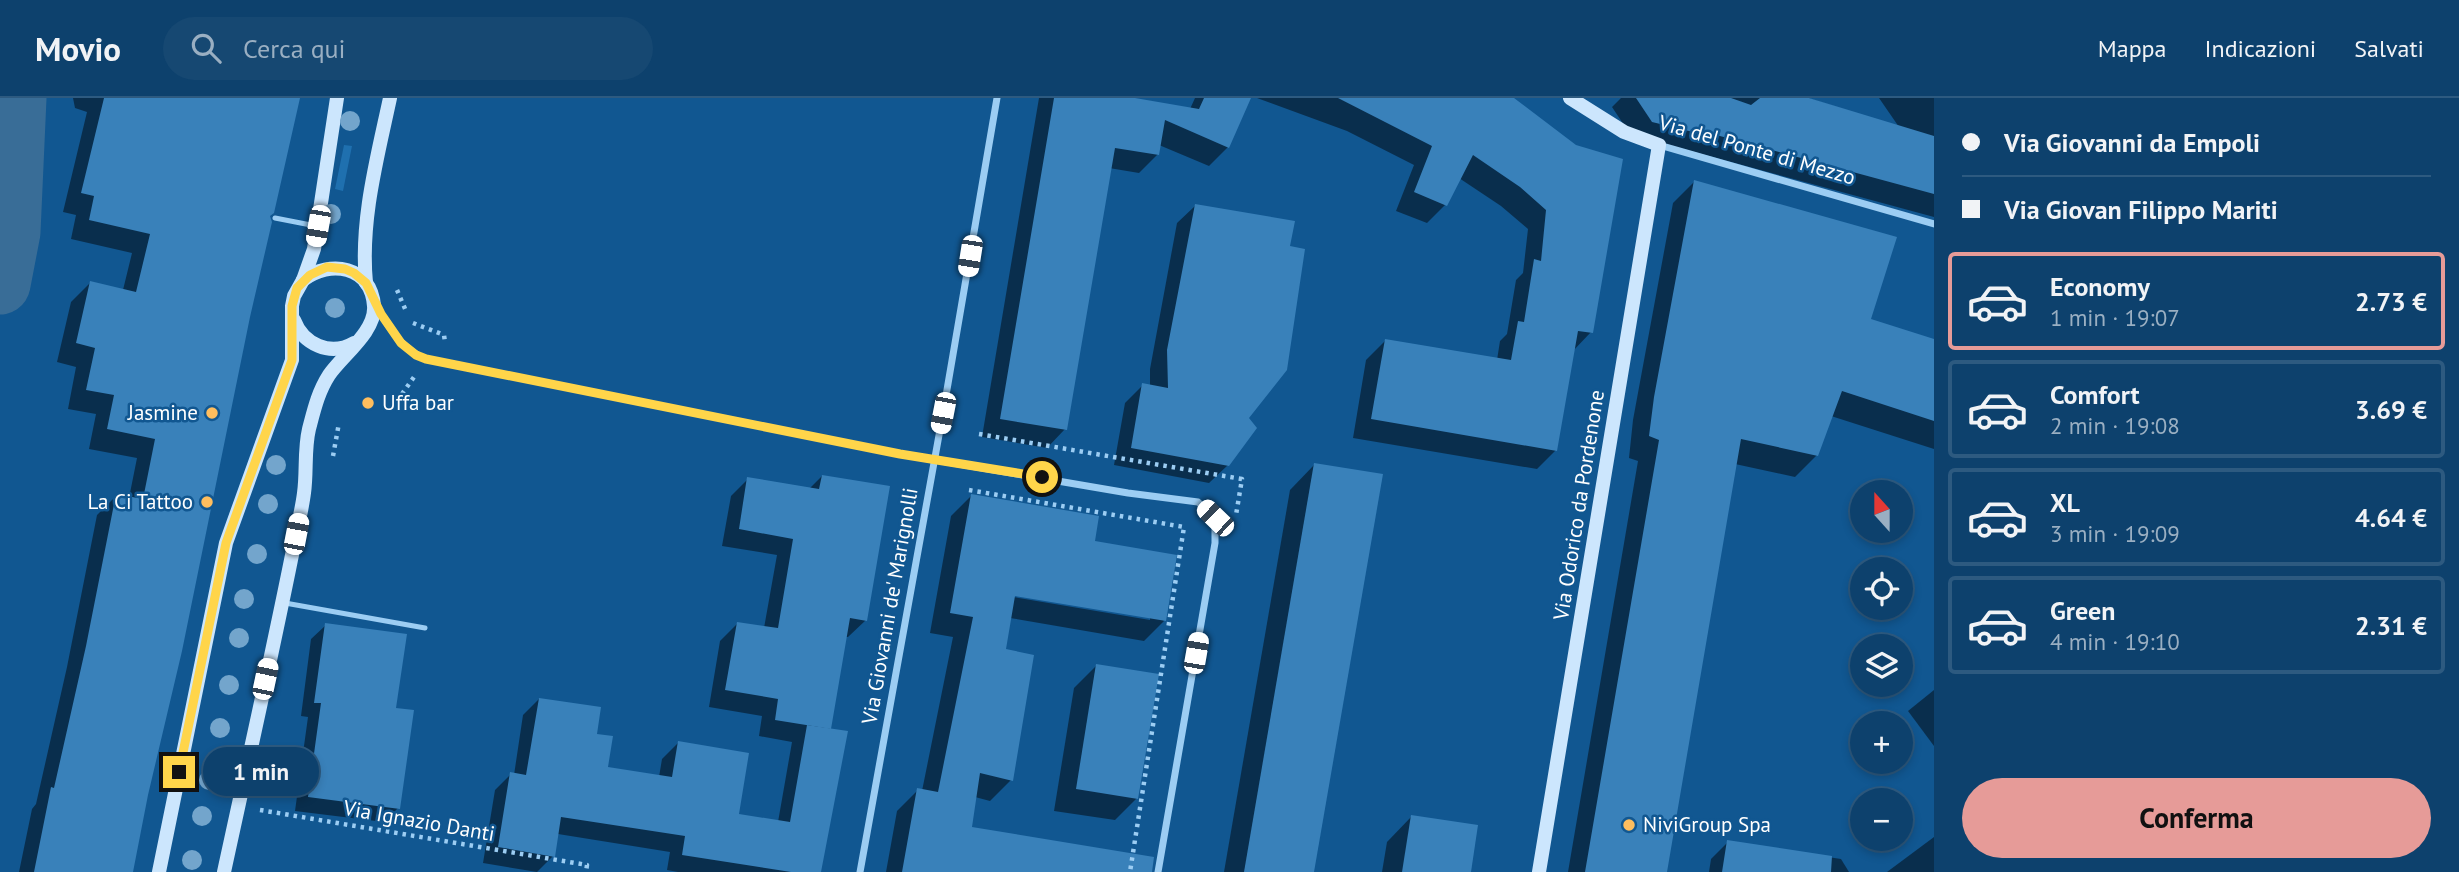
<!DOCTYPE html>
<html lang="it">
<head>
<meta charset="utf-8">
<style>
  :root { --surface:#0d416d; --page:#164872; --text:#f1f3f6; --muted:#9aafc2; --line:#2d5a80; --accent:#e69b98 }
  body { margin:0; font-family:"PT Sans",sans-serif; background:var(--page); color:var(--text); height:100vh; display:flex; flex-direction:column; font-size:26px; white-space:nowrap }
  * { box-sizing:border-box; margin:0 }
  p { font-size:23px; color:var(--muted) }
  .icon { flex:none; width:38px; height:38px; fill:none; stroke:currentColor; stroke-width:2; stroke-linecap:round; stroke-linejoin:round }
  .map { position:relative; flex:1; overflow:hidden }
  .drawer { display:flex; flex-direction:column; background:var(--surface); width:525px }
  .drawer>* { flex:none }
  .top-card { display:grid; align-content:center; height:154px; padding:0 28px; background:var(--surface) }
  .needle { width:46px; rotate:339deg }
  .controls { position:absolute; left:1850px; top:382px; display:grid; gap:14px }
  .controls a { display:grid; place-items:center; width:63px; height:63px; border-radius:50%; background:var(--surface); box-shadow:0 4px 10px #0003,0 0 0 2px var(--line); font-size:35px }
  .end { position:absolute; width:32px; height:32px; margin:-16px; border:9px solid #ffd54a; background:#111; box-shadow:0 0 0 4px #111 }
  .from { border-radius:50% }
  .bubble { position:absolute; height:49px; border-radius:24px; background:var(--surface); box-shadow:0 4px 10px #0003,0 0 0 2px var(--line); font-size:23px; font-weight:700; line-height:49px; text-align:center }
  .car { position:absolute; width:21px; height:42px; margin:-21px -10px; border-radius:9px; box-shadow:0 0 5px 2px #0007; background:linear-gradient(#fff 24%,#345 0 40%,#fff 0 76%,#345 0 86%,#fff 0) }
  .top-card b { display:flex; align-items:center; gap:24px; height:66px; font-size:26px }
  .top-card b+b { border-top:2px solid var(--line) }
  .top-card i { width:18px; height:18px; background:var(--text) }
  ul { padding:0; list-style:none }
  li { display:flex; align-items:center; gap:21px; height:98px; margin:0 14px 10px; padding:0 14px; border:4px solid var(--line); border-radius:7px }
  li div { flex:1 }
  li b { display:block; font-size:26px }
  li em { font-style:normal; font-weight:700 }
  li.selected { border-color:var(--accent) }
  li>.icon { width:63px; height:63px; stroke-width:1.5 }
  .action { display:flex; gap:14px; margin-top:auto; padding:14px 28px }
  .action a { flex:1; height:80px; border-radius:42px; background:var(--accent); color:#111; font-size:28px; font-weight:700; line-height:80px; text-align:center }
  header { display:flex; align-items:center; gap:42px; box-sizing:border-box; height:98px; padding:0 35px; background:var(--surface); border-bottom:2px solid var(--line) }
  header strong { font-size:33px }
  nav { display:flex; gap:38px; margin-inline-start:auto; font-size:24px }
  .search { width:490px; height:63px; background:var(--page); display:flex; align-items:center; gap:18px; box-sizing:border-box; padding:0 24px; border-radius:38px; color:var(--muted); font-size:26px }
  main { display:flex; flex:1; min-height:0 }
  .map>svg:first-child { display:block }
  .green { fill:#1f70af }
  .shadow { fill:#0007; fill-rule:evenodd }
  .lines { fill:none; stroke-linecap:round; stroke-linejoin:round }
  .river { stroke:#396d97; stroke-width:61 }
  .building { fill:#3981ba }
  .path { stroke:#9ccdf3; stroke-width:4.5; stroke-dasharray:3.5 5; stroke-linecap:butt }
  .lane { stroke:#9ccdf3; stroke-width:5 }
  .street { stroke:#9ccdf3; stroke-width:7 }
  .secondary { stroke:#cce6fd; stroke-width:14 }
  .tree { fill:#73a5cc }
  .route { stroke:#ffd54a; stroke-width:9 }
  .poi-dot { fill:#ffbe5e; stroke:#115791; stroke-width:2.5 }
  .labels { text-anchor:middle; stroke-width:5; stroke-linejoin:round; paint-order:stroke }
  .street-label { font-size:21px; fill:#fff; stroke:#115791 }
  .poi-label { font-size:21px; fill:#fff; stroke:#115791; text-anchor:start }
</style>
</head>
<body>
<header>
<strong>Movio</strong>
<div class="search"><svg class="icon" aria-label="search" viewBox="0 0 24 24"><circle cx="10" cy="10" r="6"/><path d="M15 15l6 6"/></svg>Cerca qui</div>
<nav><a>Mappa</a><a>Indicazioni</a><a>Salvati</a></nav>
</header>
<main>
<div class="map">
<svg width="1934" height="774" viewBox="0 0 1934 774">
  <rect width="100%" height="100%" fill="#115791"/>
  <polygon class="green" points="344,47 352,48 343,93 335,91"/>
  <g class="shadow">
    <polygon points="73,0 299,0 268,118 131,774 19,774 32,711 36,706 67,569 97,417 117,397 129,400 137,360 89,351 96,316 68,311 76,269 57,264 71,204 91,184 123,192 132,155 71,141 76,117 63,114 87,14 75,10"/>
    <polygon points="1039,0 1124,0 1190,11 1195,0 1249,0 1228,49 1209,68 1159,47 1158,56 1139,75 1109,70 1065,331 1047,350 982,339"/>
    <polygon points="1257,0 1511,0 1591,234 1573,253 1556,352 1537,371 1353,340 1366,262 1385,243 1497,262 1500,243 1507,236 1516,182 1523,175 1528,131 1501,108 1459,80 1446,106 1427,125 1396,113 1414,67 1347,33"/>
    <polygon points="1621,0 1808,0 1899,29 1879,0 1934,0 1934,119 1676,49 1634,42 1612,9"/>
    <polygon points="1694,84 1869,222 1934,243 1934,351 1831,318 1817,357 1795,379 1735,366 1665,774 1568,774 1638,363 1629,360 1633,322 1673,105"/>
    <polygon points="1195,108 1247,320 1228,367 1209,385 1114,367 1125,305 1143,287 1150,289 1150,271 1177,125"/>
    <polygon points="1315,366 1313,774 1224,774 1290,392"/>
    <polygon points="822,378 866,522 848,539 845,539 830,630 819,774 678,774 667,772 670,754 558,736 553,758 537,774 483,765 495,692 511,676 514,677 523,617 539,601 595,637 606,671 659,679 662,661 678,645 737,717 778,724 792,644 759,638 762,618 709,609 720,543 737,526 764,530 777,457 722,448 731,398 748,381 809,391"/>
    <path d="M 971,398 L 1093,444 L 1164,523 L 1144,543 L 1010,520 L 1004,553 L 1011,682 L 990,703 L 975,699 L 970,730 L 1125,774 L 886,774 L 897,713 L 918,692 L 922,693 L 953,539 L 930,535 L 951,418 ZM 1007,494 L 1150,519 L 1150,522 L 1007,498 Z"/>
    <polygon points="326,527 394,611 398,710 384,724 295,713 308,619 301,618 311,541"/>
    <polygon points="1096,568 1137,700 1115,722 1054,713 1074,590"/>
    <polygon points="1934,592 1934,648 1908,613"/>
    <polygon points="1412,718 1469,774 1382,774 1387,744"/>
    <polygon points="1934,739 1934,774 1887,774"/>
    <polygon points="1728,744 1841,761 1849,774 1709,774 1711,761"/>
  </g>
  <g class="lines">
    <polyline class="river" points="0,186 10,134 16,0"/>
  </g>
  <g class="building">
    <polygon points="104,0 300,0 274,115 270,118 272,124 250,219 182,553 148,697 133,774 34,774 51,689 54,690 86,548 116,396 143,401 155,341 107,331 114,297 86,292 95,250 76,245 90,183 136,194 150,136 89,122 94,98 81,95"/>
    <polygon points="1054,0 1135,0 1199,11 1204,0 1251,0 1229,50 1165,22 1159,57 1115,50 1067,332 1000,321"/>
    <polygon points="1338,0 1514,0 1576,47 1623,61 1593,235 1578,233 1557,353 1371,321 1385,241 1511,262 1518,223 1524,224 1534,161 1541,163 1546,112 1520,89 1473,57 1447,108 1414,94 1432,48"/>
    <polygon points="1636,0 1731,0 1751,7 1760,0 1809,0 1934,38 1934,96 1694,31 1693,34 1652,24"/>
    <polygon points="1694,82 1897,139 1871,221 1934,241 1934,323 1842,293 1818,358 1741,341 1667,774 1585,774 1659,342 1649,338 1654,299"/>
    <polygon points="1195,106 1295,123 1290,148 1305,151 1287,272 1249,320 1257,330 1229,368 1131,350 1142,285 1168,290 1167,252"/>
    <polygon points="1314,365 1383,376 1314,774 1244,774"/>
    <polygon points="822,377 890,388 867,523 850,520 831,631 775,622 778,601 725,592 737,524 778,530 793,441 739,431 747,379 819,391"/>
    <polygon points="971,396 1099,418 1095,443 1177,457 1166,523 1015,498 1006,551 1034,557 1013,683 980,675 972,729 1154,759 1152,774 902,774 917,690 938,694 973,519 950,515"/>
    <polygon points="325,525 407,536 396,610 414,612 400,711 308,699 321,605 314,605"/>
    <polygon points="1096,566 1159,576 1138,701 1076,691"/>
    <polygon points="539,600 601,609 597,636 613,638 608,669 672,679 678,643 749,655 739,716 790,724 807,627 848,633 821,774 791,774 682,757 685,738 561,719 555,759 498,749 510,674 526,677"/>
    <polygon points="1411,717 1478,727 1471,774 1402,774"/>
    <polygon points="1727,742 1832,758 1831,774 1722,774"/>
  </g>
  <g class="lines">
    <g class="path">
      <polyline points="397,192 406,213"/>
      <polyline points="413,225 444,237 445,244"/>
      <polyline points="402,296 414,279"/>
      <polyline points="979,336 1242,381 1236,417"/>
      <polyline points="333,358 339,325"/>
      <polyline points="969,392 1184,429 1130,774"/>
      <polyline points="260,712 587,767 586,774"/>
    </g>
    <g class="lane">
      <polyline points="275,120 316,128"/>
      <polyline points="285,505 425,530"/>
    </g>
    <g class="street">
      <polyline points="1659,47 1934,126"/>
      <path d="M 377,208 C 388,230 403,252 426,261 L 900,356 L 1128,395 L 1198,404 L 1215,420 L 1215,445 L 1158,774"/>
      <polyline points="860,774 943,315 997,0"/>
    </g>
    <g class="secondary">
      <path d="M 366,185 C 360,123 377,61 390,0"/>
      <path d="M 294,222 C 303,246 330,259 354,245"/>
      <polyline points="159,774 226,445 292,262 292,208 294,198 303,182 314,151 337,0"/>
      <path d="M 224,774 C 248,663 273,553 295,442 C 298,426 302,411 304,395 C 307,374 304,352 309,331 C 314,312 318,294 329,277 C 343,257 376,233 374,208 C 371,168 330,161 303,182"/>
      <polyline points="1539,774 1659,47 1624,34 1570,0"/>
    </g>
  </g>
  <g class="tree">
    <circle cx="350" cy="23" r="10"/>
    <circle cx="331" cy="116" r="10"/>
    <circle cx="335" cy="210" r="10"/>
    <circle cx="276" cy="367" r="10"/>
    <circle cx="268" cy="406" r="10"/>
    <circle cx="257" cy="456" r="10"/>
    <circle cx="244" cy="501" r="10"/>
    <circle cx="239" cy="540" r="10"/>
    <circle cx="229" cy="587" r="10"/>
    <circle cx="220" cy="630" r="10"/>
    <circle cx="209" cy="682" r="10"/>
    <circle cx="202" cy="718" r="10"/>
    <circle cx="192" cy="762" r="10"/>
  </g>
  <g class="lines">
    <polyline class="route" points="179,674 226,445 292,262 292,208 297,190 310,177 327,169 345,171 354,175 366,185 381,216 401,245 416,257 426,261 900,356 1042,379"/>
  </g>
  <g class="poi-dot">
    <circle cx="368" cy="305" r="7"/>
    <circle cx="212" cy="315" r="7"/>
    <circle cx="207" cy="404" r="7"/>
    <circle cx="1629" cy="727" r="7"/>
  </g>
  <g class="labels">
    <g class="street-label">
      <text transform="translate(1757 52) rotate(16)" y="7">Via del Ponte di Mezzo</text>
      <text transform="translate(1579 407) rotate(-81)" y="7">Via Odorico da Pordenone</text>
      <text transform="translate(890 508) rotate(-80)" y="7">Via Giovanni de' Marignolli</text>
      <text transform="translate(419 723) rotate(10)" y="7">Via Ignazio Danti</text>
    </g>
    <g class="poi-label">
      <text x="382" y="312">Uffa bar</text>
      <text x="198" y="322" text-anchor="end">Jasmine</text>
      <text x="193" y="411" text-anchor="end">La Ci Tattoo</text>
      <text x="1643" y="734">NiviGroup Spa</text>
    </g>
  </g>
</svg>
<div class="controls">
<a><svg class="needle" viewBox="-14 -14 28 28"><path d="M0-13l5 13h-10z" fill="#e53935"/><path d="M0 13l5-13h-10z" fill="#9aafc2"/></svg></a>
<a><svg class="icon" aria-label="locate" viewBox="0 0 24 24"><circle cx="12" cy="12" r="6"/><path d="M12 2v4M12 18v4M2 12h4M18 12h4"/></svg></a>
<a><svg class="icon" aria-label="layers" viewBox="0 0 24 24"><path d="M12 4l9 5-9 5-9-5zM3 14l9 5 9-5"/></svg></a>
<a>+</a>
<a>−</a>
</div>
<i class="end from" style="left:1042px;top:379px"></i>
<i class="end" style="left:179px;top:674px"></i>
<div class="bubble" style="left:203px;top:649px;width:116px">1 min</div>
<i class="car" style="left:318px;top:128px;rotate:190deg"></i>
<i class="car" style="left:970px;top:158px;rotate:189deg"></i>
<i class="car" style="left:943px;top:315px;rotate:191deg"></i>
<i class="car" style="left:1215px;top:420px;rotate:314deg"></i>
<i class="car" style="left:296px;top:436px;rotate:11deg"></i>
<i class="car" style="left:1196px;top:555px;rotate:10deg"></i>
<i class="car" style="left:265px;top:581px;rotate:12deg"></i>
</div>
<section class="drawer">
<div class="top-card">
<b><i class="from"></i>Via Giovanni da Empoli</b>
<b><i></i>Via Giovan Filippo Mariti</b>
</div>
<ul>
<li class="selected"><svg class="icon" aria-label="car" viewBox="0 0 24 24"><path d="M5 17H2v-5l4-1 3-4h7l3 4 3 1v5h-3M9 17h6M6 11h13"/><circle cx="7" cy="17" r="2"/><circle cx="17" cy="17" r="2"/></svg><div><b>Economy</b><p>1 min · 19:07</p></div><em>2.73 €</em></li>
<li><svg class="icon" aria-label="car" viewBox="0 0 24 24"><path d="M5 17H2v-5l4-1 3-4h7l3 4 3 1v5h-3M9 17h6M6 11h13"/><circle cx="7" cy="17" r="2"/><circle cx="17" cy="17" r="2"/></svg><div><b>Comfort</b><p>2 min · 19:08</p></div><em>3.69 €</em></li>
<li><svg class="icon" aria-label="car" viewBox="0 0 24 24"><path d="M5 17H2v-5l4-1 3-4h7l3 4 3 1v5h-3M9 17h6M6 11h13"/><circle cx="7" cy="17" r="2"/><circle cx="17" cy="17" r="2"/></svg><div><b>XL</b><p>3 min · 19:09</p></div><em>4.64 €</em></li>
<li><svg class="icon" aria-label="car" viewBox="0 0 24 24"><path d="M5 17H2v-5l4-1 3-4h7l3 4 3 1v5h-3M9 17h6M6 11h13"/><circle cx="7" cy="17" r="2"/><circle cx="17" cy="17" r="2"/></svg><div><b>Green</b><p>4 min · 19:10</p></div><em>2.31 €</em></li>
</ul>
<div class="action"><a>Conferma</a></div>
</section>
</main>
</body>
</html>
